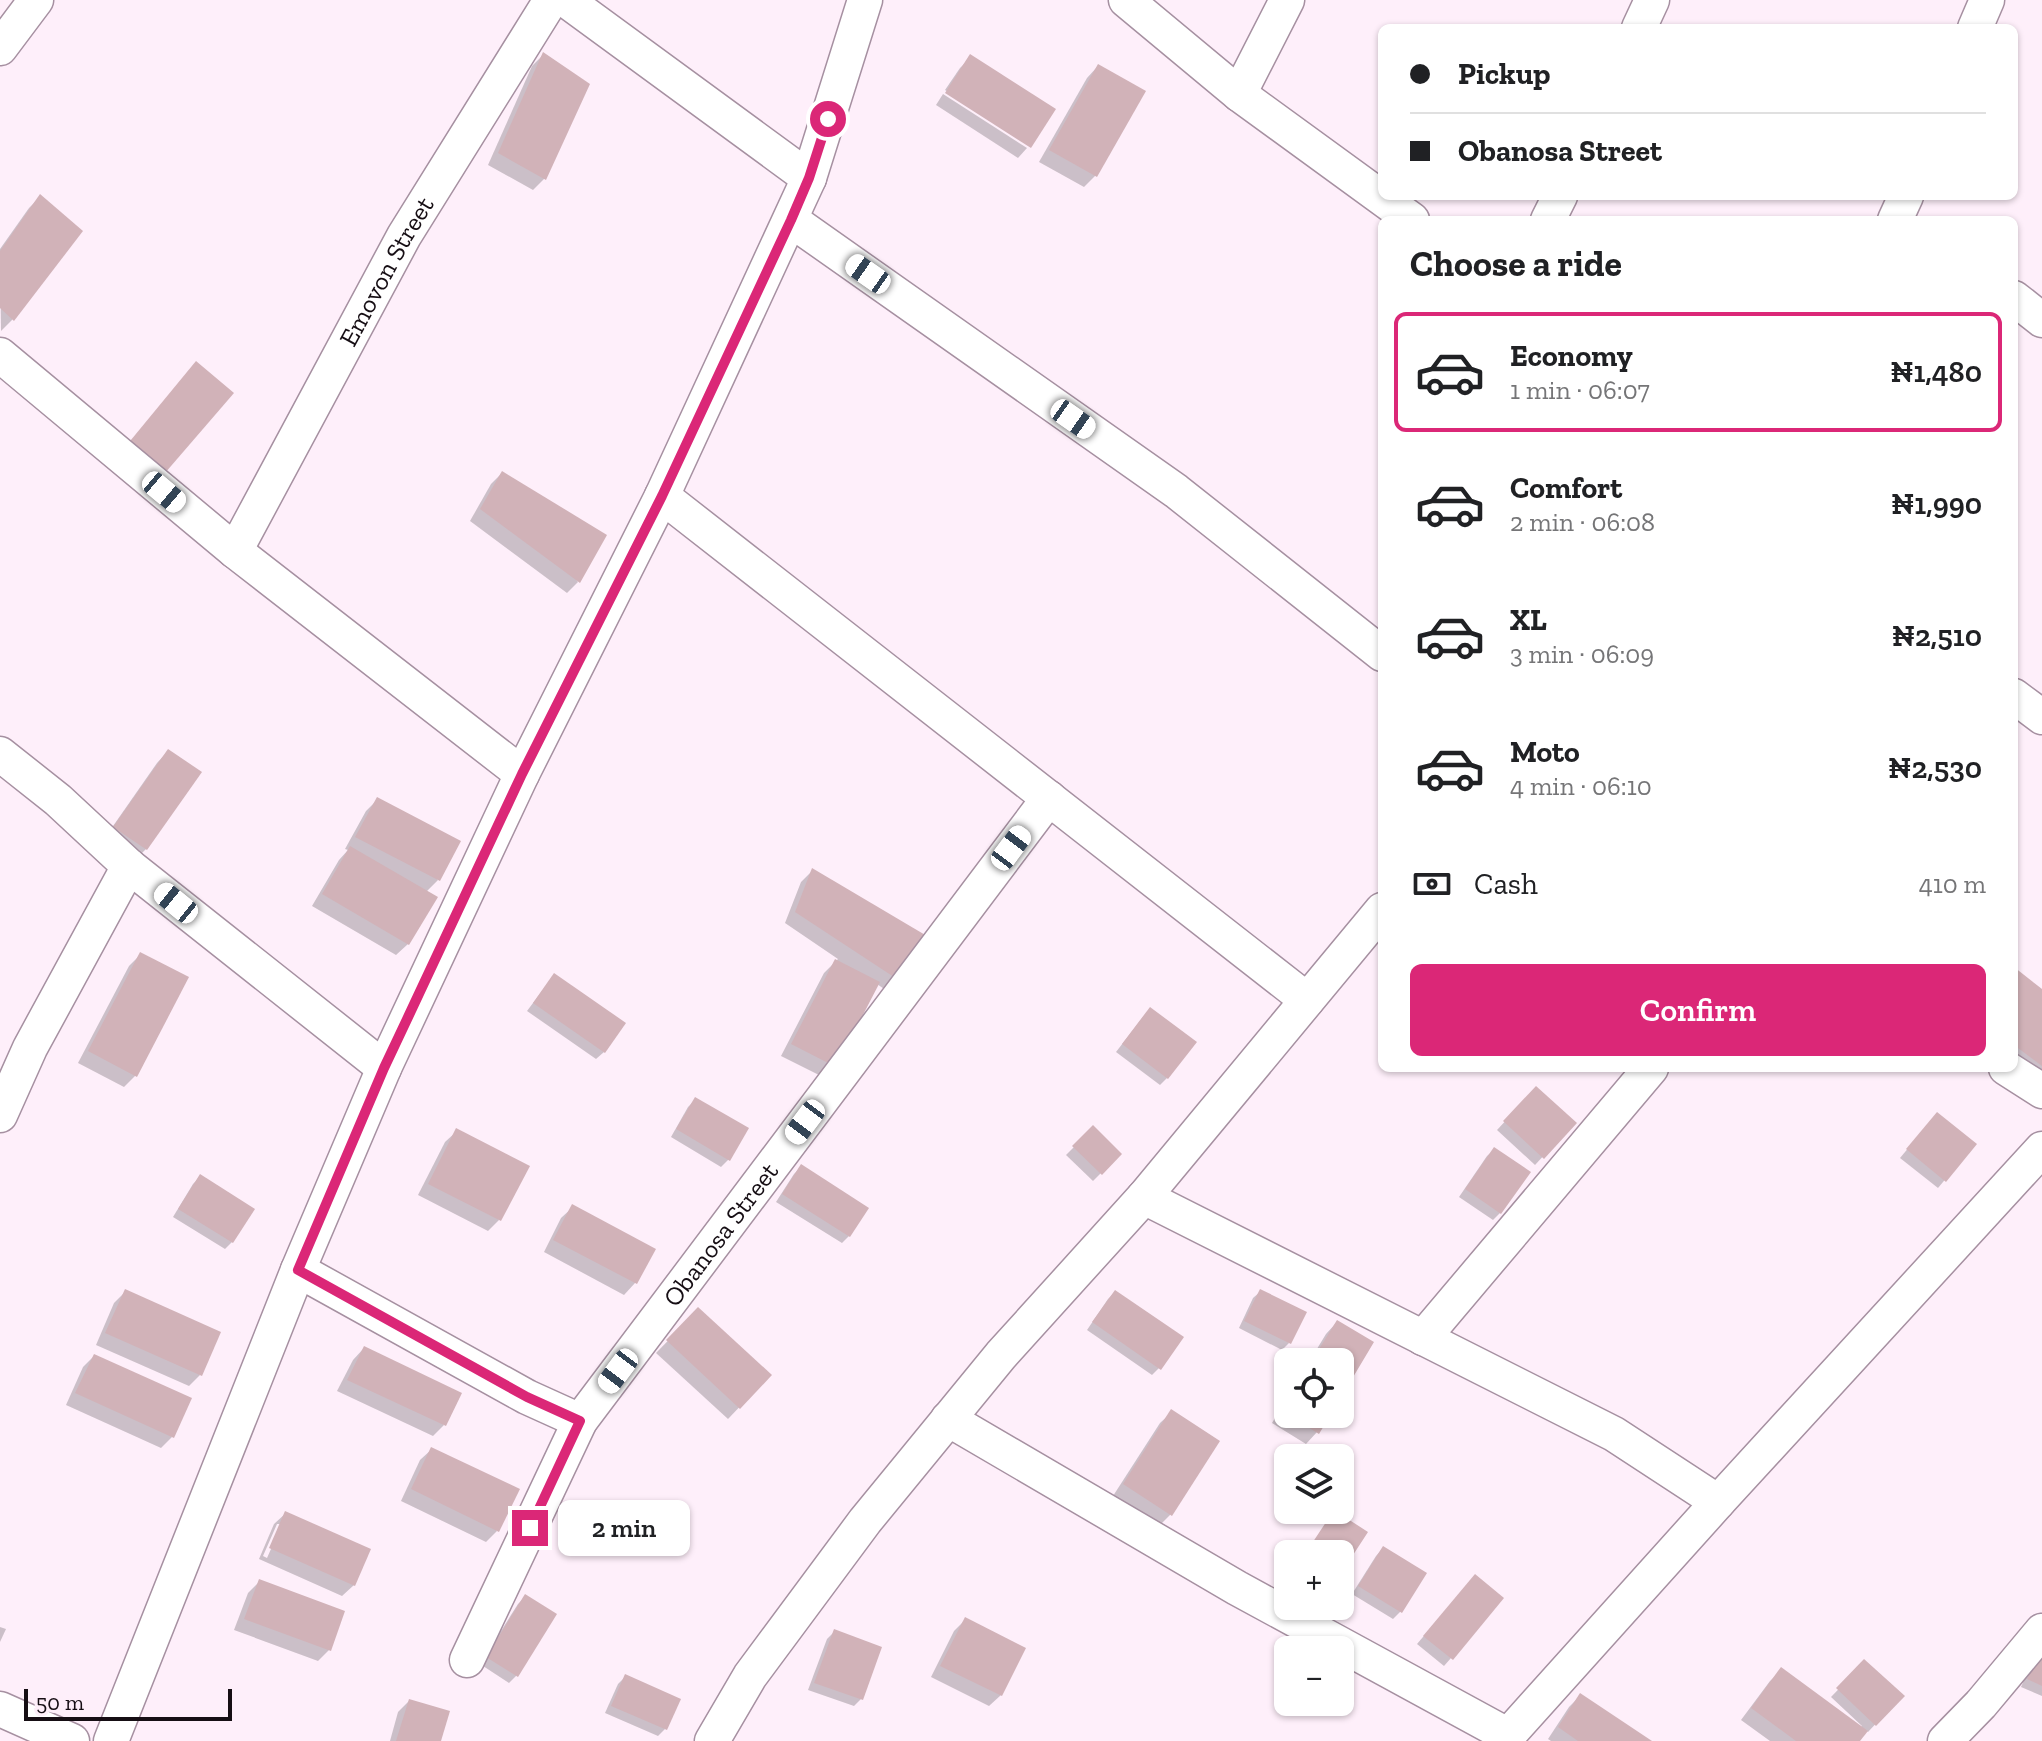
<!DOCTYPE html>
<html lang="en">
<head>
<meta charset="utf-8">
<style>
  :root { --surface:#fff; --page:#f2f2f2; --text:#202124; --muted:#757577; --line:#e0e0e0; --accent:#db2777 }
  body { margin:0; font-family:"Zilla Slab",serif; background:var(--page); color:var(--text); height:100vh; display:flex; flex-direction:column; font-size:30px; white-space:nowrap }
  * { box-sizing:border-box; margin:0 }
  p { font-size:26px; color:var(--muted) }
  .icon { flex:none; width:44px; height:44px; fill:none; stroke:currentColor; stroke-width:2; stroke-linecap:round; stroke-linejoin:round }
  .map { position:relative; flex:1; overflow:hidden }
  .drawer { position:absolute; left:1378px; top:216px; width:640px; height:856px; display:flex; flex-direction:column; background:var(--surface); border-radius:12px; box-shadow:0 2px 6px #0004 }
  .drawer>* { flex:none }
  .guide { position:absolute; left:1378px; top:24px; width:640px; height:176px; border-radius:12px; box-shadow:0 2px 6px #0004; display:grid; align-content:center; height:176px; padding:0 32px; background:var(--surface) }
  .buttons { position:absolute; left:1274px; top:1348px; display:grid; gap:16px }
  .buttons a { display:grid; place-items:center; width:80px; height:80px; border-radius:12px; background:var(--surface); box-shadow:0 2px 6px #0004; font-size:40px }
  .scale { position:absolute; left:24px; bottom:20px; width:208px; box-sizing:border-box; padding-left:8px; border:4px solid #160e14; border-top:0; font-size:22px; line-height:28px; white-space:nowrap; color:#160e14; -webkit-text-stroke:6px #feeffa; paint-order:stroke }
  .end { position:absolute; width:36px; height:36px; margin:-18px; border:10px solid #db2777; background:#fff; box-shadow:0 0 0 4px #fff }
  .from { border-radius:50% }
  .bubble { position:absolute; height:56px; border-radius:12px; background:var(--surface); box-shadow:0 2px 6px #0004; font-size:26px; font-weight:600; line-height:56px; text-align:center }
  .car { position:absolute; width:24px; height:48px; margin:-24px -12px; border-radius:10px; box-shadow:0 0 6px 2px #0007; background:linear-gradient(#fff 24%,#345 0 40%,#fff 0 76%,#345 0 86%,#fff 0) }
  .guide b { display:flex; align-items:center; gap:28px; height:76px; font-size:30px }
  .guide b+b { border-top:2px solid var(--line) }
  .guide i { width:20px; height:20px; background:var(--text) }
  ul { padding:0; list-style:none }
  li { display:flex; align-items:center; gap:24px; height:120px; margin:0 16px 12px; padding:0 16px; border:4px solid transparent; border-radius:12px }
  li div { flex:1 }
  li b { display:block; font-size:30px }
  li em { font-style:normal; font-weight:600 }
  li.active { border-color:var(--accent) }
  li>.icon { width:72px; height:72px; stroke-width:1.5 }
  h2 { padding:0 32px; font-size:36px; line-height:96px }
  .pay { display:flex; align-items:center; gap:20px; height:88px; padding:0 32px; font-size:30px }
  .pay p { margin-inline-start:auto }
  .cta { display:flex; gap:16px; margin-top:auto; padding:16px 32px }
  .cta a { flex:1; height:92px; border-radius:12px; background:var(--accent); color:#fff; font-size:32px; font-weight:600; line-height:92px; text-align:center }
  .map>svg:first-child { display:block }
  .shadow { fill:#0003; fill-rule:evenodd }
  .building { fill:#d1b2b8 }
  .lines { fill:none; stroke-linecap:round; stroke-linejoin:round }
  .minor-casing { stroke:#a690a1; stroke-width:37 }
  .minor { stroke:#fff; stroke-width:34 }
  .route { stroke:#db2777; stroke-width:10 }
  .labels { text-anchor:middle; stroke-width:8; stroke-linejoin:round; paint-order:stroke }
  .street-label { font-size:26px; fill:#160e14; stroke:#feeffa }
</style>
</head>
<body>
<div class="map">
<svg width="2042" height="1741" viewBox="0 0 2042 1741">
  <rect width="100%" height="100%" fill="#feeffa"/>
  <g class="shadow">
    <polygon points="543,55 588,85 544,179 533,190 488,165 532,66"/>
    <polygon points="971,57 1030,145 945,90 960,68"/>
    <polygon points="1098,66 1143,92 1095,176 1084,187 1039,162 1087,78"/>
    <polygon points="943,94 1027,148 1018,158 936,105"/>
    <polygon points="40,197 80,232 12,320 1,331 0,249 29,208"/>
    <polygon points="502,473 578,582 567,593 470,521 491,484"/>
    <polygon points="168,751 146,849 135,860 104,839 157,763"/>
    <polygon points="377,800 438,880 426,892 408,944 396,955 312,906 339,860 348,850 345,849 366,811"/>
    <polygon points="812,871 929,939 887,991 877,984 823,1077 781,1056 824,973 838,959 785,923 801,882"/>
    <polygon points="140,955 136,1075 124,1087 78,1063 129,966"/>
    <polygon points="2014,969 2042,991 2042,1086 2014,1065"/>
    <polygon points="554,975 604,1052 596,1059 527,1011"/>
    <polygon points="1143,1017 1167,1078 1160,1085 1116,1052"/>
    <polygon points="1536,1088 1574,1123 1535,1165 1497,1130"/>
    <polygon points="696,1099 729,1159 721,1167 671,1137 688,1107"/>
    <polygon points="1930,1122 1974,1145 1938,1188 1900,1158"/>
    <polygon points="1093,1128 1120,1154 1093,1181 1066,1155"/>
    <polygon points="457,1131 499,1220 488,1231 418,1195 445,1142"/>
    <polygon points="1495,1149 1500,1213 1493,1220 1459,1197 1487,1156"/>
    <polygon points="801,1167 849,1236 842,1243 776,1202 794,1174"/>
    <polygon points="200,1177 232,1242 225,1249 173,1217 193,1184"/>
    <polygon points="573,1207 654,1249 635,1283 624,1295 544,1252 561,1218"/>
    <polygon points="1261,1291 1289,1343 1282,1350 1239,1328 1253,1298"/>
    <polygon points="125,1292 200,1375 189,1386 96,1345 114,1303"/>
    <polygon points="1115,1292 1159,1368 1152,1375 1087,1330 1108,1299"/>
    <polygon points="698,1310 769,1376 728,1419 656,1353"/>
    <polygon points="1337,1322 1371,1343 1340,1395 1340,1362 1309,1362 1326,1334"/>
    <polygon points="364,1348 444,1425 433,1436 337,1391 353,1360"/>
    <polygon points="94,1356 172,1437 161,1448 66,1405 83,1367"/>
    <polygon points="1288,1396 1288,1414 1328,1414 1317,1432 1306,1444 1272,1423"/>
    <polygon points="1172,1412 1170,1515 1159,1526 1113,1496 1160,1423"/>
    <polygon points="432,1449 497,1531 486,1542 401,1501 420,1460"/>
    <path d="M 286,1513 L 354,1585 L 342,1596 L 259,1559 L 274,1524 ZM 277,1524 L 282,1524 L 267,1558 L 263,1556 Z"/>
    <polygon points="1383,1548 1424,1573 1400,1612 1393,1619 1352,1594 1376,1556"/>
    <polygon points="259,1582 329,1650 318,1661 234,1630 248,1593"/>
    <polygon points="1468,1584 1451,1658 1444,1666 1417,1644"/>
    <polygon points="525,1597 516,1676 509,1683 480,1664 518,1604"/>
    <polygon points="965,1620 1001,1695 989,1706 931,1677 954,1631"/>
    <polygon points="0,1627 6,1629 0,1642"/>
    <polygon points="834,1632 861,1699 854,1706 808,1690 827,1639"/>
    <polygon points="2042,1659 2042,1696 2021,1687 2031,1665"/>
    <polygon points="1865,1662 1902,1696 1868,1732 1866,1730 1858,1741 1770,1741 1741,1720 1770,1681 1782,1670 1860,1728 1862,1726 1831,1697"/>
    <polygon points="626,1676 665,1729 658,1736 605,1713 618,1684"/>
    <polygon points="1580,1696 1648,1741 1551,1741 1548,1739 1569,1707"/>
    <polygon points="409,1701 439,1741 390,1741 398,1712"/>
  </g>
  <g class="building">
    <polygon points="543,52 590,84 546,180 498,153"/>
    <polygon points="970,54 1056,109 1031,148 945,93"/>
    <polygon points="1098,64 1146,91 1097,177 1049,150"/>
    <polygon points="40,194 83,231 14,321 0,308 0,251"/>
    <polygon points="196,361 234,393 165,473 126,446"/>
    <polygon points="502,471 607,535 580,583 480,509"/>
    <polygon points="168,749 202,772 147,850 113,827"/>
    <polygon points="377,797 461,841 440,881 355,837"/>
    <polygon points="350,846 438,897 409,945 322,894"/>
    <polygon points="812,868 932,939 900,981 795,912"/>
    <polygon points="140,952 189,977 137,1077 88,1051"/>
    <polygon points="835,959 880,982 836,1067 791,1044"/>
    <polygon points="2014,967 2042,989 2042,1066 2014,1045"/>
    <polygon points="554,973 626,1023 605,1053 533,1003"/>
    <polygon points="1150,1007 1197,1042 1168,1079 1122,1044"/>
    <polygon points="1536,1086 1577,1123 1544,1159 1503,1121"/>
    <polygon points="695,1097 749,1128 730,1161 676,1129"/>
    <polygon points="1937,1112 1977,1144 1946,1182 1906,1149"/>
    <polygon points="1093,1125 1122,1154 1102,1175 1072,1146"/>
    <polygon points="456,1128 530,1166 501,1221 428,1184"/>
    <polygon points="1494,1147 1531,1172 1501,1214 1465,1189"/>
    <polygon points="801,1164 869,1208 850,1237 782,1194"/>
    <polygon points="200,1174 255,1209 233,1243 178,1209"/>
    <polygon points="572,1204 656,1249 637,1284 553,1240"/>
    <polygon points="125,1289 221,1332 202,1376 105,1333"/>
    <polygon points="1260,1289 1307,1312 1291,1344 1244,1321"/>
    <polygon points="1115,1290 1184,1337 1161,1370 1092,1322"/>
    <polygon points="698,1307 772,1375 740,1409 666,1340"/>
    <polygon points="1337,1320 1374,1342 1340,1399 1340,1362 1311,1362"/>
    <polygon points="364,1346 462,1393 446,1426 347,1380"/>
    <polygon points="94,1354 192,1398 174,1438 75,1393"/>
    <polygon points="1288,1401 1288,1414 1331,1414 1319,1434 1282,1411"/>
    <polygon points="1171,1409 1220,1441 1172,1516 1123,1484"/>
    <polygon points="431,1447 520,1489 499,1532 411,1489"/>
    <polygon points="1334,1510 1368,1532 1340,1575 1340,1554 1305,1554"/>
    <polygon points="285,1511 371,1549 355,1586 269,1548"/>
    <polygon points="1383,1546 1427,1573 1402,1613 1358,1586"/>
    <polygon points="1475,1574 1504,1598 1453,1660 1423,1636"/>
    <polygon points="259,1579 345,1611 331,1651 244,1619"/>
    <polygon points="525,1594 557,1614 518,1677 486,1657"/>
    <polygon points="965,1617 1026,1648 1002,1696 940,1666"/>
    <polygon points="834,1629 882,1647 863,1700 814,1683"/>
    <polygon points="2038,1655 2042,1657 2042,1686 2027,1679"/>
    <polygon points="1864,1659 1905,1696 1876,1726 1836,1688"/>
    <polygon points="1781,1667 1868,1731 1860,1741 1796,1741 1751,1708"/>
    <polygon points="625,1674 681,1699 667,1730 611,1706"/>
    <polygon points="1580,1693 1652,1741 1578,1741 1558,1727"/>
    <polygon points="409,1699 450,1711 441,1741 396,1741"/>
  </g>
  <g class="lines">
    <g class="minor-casing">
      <g id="minor">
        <polyline points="566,0 809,178"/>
        <polyline points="1126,0 1239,94 1412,220"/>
        <polyline points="1639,28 1652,0"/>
        <polyline points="1975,28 1987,0"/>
        <polyline points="0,48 36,0"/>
        <polyline points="1239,94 1287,0"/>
        <polyline points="791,220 1176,491 1382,654"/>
        <polyline points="1548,220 1560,196"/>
        <polyline points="1895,220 1906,196"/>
        <polyline points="2014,298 2042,320"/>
        <polyline points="0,355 235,551 522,774"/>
        <polyline points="662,496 1307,1000"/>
        <path id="s1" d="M 235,551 L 404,236 L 551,0"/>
        <polyline points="2014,696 2042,717"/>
        <polyline points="0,754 58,800 129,866 384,1068"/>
        <polyline points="2006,1068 2042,1091"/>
        <polyline points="0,1115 30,1048 129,866"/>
        <polyline points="1144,1197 1614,1434 1718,1502"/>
        <polyline points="298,1270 527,1397 580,1421"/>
        <polyline points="1423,1338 1651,1068"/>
        <polyline points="948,1419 1237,1588 1507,1735"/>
        <path id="s2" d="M 467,1660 L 580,1421 L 1049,798"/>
        <polyline points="0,1709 72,1741"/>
        <polyline points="111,1741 298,1270 384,1068 522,774 662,496 809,178 865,0"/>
        <polyline points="712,1741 750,1676 865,1521 1001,1355 1144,1197 1382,910"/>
        <polyline points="1503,1741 1718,1502 2042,1149"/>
        <polyline points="1945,1741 1981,1704 2042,1631"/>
      </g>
    </g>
    <use href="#minor" class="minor"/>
  </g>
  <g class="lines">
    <polyline class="route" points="530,1528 580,1421 527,1397 298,1270 384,1068 409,1015 522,774 662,496 791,220 809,178 828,119"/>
  </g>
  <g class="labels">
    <g class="street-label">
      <text dy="9" stroke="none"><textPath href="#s1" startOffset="318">Emovon Street</textPath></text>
      <text dy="9" stroke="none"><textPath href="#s2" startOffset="498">Obanosa Street</textPath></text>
    </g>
  </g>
</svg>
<div class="buttons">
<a><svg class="icon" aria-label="locate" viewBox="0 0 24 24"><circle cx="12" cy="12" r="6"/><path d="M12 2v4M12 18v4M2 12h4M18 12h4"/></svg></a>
<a><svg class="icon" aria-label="layers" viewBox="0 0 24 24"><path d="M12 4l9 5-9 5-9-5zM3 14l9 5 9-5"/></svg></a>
<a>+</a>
<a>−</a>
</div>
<div class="scale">50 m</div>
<i class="end from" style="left:828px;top:119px"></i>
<i class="end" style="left:530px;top:1528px"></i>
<div class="bubble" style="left:558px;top:1500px;width:132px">2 min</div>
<i class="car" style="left:868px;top:274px;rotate:305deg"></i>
<i class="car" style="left:1073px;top:419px;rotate:125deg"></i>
<i class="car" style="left:164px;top:492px;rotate:130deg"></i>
<i class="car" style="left:1011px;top:848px;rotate:37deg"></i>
<i class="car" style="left:176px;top:903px;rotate:309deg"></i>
<i class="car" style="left:805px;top:1122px;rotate:217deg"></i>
<i class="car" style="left:618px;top:1371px;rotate:217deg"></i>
<div class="guide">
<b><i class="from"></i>Pickup</b>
<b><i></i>Obanosa Street</b>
</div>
<section class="drawer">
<h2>Choose a ride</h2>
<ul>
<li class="active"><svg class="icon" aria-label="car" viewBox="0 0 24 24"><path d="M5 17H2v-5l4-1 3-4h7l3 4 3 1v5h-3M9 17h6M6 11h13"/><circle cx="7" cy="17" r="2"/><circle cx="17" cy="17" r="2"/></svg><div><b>Economy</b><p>1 min · 06:07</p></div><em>₦1,480</em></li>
<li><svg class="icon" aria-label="car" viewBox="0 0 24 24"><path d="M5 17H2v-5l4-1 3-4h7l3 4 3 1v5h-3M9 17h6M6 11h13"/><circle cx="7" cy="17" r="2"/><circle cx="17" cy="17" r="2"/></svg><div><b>Comfort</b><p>2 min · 06:08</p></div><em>₦1,990</em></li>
<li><svg class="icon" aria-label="car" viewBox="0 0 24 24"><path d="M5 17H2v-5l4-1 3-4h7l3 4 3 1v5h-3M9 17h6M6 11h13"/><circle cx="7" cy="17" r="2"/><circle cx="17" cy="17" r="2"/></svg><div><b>XL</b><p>3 min · 06:09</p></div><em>₦2,510</em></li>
<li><svg class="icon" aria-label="car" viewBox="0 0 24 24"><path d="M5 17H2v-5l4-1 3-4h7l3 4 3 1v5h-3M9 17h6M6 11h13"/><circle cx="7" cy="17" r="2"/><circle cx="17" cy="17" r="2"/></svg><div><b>Moto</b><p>4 min · 06:10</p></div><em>₦2,530</em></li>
</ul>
<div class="pay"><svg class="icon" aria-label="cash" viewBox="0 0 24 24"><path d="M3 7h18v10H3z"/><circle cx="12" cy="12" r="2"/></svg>Cash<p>410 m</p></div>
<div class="cta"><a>Confirm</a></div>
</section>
</div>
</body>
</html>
